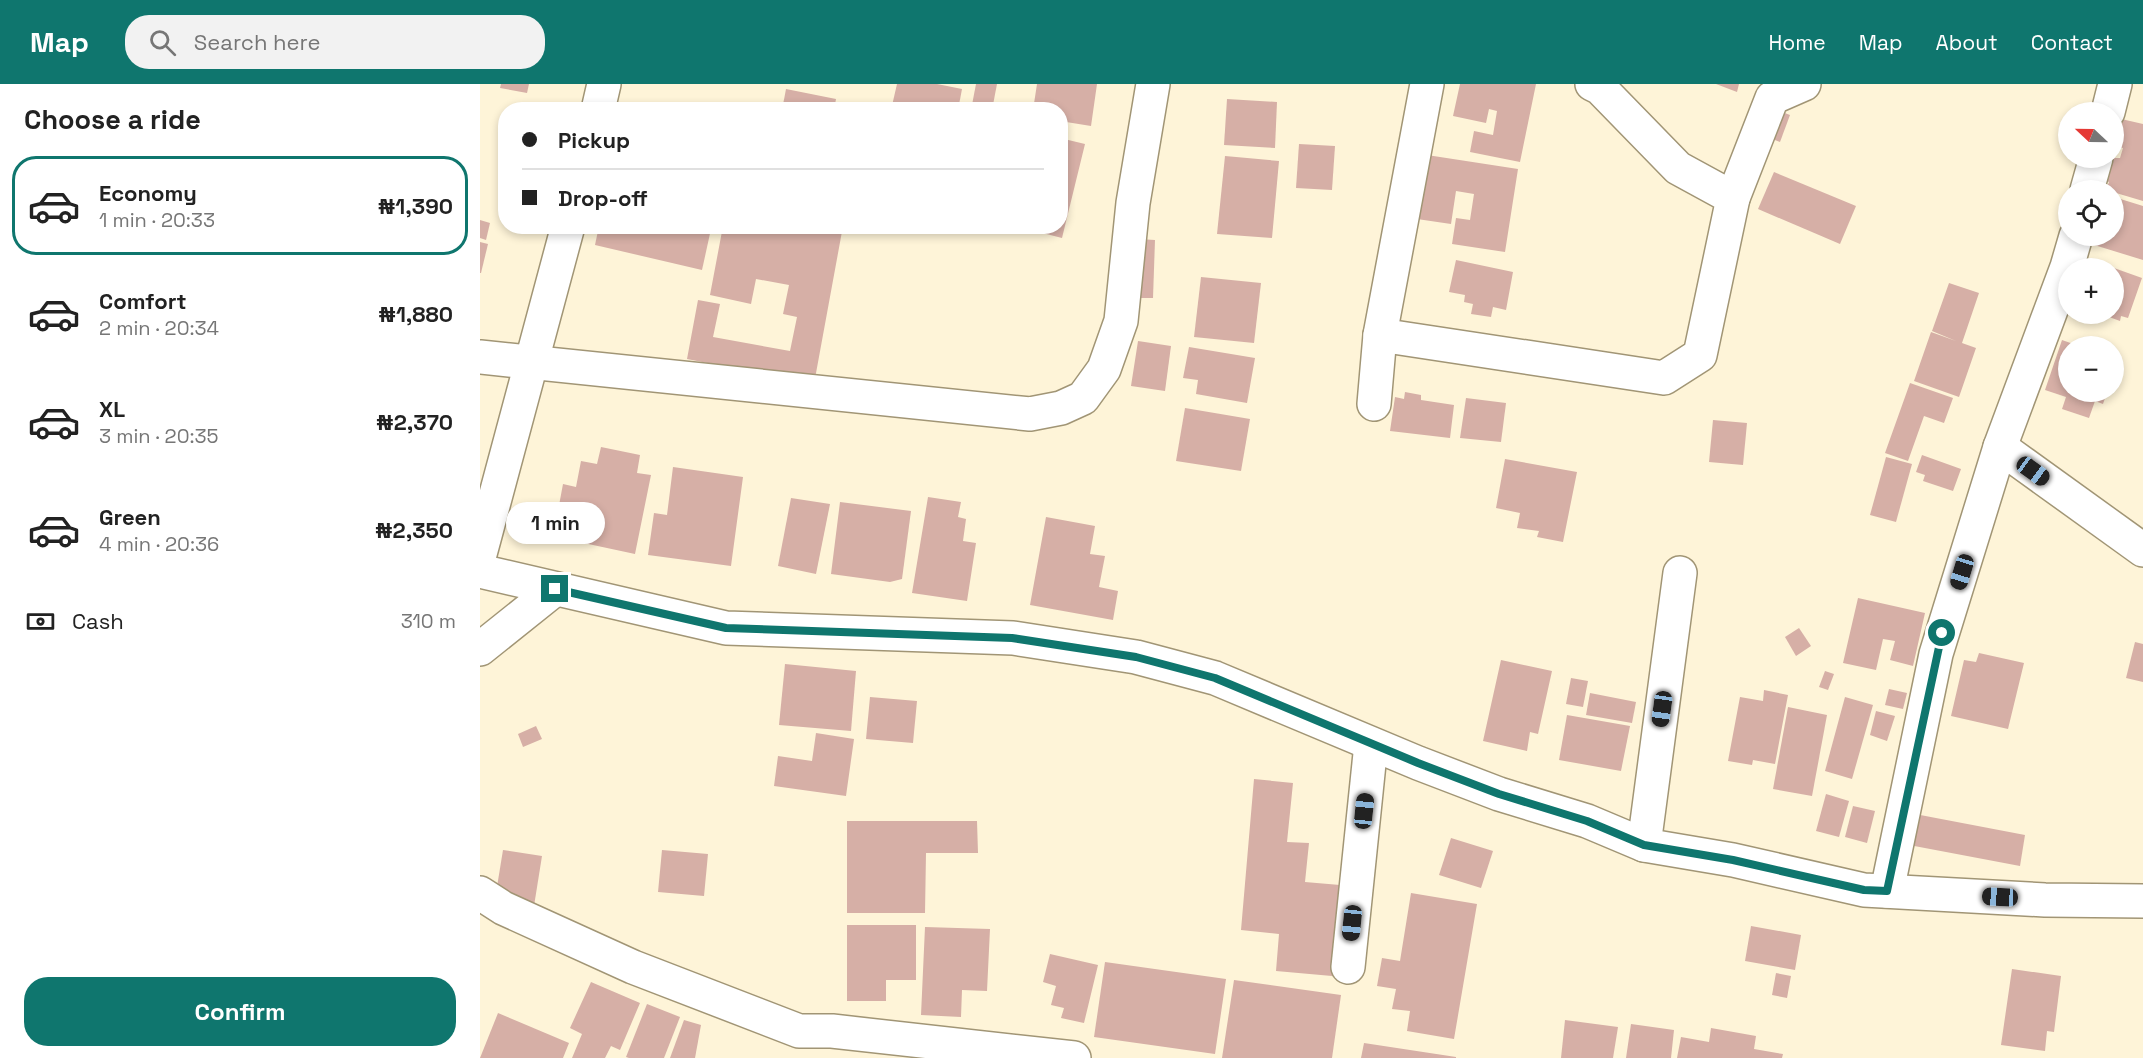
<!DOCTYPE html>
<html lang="en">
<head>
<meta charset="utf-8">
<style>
  :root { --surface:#fff; --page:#f2f2f2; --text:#222; --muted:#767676; --line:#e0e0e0; --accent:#0f766e }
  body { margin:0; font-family:"Space Grotesk",sans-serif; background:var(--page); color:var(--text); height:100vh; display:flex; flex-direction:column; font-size:22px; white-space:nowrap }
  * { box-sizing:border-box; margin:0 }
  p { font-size:20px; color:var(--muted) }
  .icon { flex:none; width:33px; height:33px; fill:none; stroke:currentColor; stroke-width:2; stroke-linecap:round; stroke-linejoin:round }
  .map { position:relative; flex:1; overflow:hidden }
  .drawer { display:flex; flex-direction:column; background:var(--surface); width:480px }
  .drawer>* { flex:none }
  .top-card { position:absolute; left:18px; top:18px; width:570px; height:132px; border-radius:24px; box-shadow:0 3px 9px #0003; display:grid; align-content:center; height:132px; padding:0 24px; background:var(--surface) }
  .needle { width:39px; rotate:292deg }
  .tools { position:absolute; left:1578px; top:18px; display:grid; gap:12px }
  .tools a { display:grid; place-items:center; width:66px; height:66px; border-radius:50%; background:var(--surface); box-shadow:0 3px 9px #0003; font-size:30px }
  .end { position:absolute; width:27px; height:27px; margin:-14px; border:8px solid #0f766e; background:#fff; box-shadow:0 0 0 3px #fff }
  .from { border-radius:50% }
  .bubble { position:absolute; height:42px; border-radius:21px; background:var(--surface); box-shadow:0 3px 9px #0003; font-size:20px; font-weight:800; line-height:42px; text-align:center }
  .car { position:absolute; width:18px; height:36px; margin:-18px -9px; border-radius:8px; box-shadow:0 0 4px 2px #0007; background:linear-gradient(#222 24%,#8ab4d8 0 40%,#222 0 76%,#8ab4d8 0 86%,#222 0) }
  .top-card b { display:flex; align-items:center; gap:21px; height:57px; font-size:22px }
  .top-card b+b { border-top:2px solid var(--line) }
  .top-card i { width:15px; height:15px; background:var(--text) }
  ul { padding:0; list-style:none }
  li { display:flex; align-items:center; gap:18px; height:99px; margin:0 12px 9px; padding:0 12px; border:3px solid transparent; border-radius:24px }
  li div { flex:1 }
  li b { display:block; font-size:22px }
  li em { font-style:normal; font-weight:800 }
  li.active { border-color:var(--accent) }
  li>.icon { width:54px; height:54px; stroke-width:1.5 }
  h2 { padding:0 24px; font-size:27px; line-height:72px }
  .pay { display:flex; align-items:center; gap:15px; height:66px; padding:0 24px; font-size:22px }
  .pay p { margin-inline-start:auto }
  .action { display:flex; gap:12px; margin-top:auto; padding:12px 24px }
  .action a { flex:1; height:69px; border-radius:24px; background:var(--accent); color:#fff; font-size:24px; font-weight:800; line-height:69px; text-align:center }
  header { display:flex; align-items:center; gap:36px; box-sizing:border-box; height:84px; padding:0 30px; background:var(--accent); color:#fff }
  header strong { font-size:28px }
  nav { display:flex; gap:33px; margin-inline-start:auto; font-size:21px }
  .search { width:420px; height:54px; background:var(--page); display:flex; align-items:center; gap:15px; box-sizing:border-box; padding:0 21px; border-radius:24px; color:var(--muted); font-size:22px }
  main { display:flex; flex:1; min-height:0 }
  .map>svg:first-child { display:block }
  .building { fill:#d6afa6 }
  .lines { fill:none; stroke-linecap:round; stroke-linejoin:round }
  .minor-casing { stroke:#a19575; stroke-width:36 }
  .minor { stroke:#fff; stroke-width:33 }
  .route { stroke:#0f766e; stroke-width:8 }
</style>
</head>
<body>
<header>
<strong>Map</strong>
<div class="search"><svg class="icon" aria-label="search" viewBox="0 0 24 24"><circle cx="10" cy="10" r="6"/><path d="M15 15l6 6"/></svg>Search here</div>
<nav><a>Home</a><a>Map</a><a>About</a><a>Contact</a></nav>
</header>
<main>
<section class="drawer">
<h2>Choose a ride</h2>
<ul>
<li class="active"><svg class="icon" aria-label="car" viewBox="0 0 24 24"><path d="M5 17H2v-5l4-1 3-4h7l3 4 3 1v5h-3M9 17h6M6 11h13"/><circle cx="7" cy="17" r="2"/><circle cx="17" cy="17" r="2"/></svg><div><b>Economy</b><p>1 min · 20:33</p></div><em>₦1,390</em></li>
<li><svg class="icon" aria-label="car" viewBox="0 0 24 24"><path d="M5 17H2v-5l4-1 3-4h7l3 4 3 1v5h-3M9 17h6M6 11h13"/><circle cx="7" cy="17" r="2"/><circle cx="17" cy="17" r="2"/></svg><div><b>Comfort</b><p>2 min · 20:34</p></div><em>₦1,880</em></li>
<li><svg class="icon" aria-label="car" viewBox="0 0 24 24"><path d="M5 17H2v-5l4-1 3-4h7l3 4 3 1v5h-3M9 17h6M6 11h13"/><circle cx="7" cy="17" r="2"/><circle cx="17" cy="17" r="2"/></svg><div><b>XL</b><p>3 min · 20:35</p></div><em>₦2,370</em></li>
<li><svg class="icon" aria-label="car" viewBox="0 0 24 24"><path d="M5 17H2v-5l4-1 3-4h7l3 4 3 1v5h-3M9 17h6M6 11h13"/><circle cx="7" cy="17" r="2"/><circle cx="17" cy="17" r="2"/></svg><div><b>Green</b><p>4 min · 20:36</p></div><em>₦2,350</em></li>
</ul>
<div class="pay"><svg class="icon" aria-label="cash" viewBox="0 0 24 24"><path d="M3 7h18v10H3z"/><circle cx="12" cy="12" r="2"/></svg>Cash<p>310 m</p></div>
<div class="action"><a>Confirm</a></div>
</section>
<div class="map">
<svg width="1663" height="974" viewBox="0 0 1663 974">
  <rect width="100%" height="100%" fill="#fef4d8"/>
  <g class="building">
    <polygon points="21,0 49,0 47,9 20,4"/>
    <polygon points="417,0 457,0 482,5 478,26 411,26"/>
    <polygon points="496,0 517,0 512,26 491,26"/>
    <polygon points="557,0 617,0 611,42 580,37 580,26 553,26"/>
    <polygon points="980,0 1056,0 1040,78 990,68 994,47 1013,51 1017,27 1009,25 1006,39 973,32"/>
    <polygon points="1236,0 1259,0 1257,8"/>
    <polygon points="306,5 356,15 354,26 302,26"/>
    <polygon points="747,15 797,18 795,64 744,61"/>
    <polygon points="1291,24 1310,31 1300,58 1282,51"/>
    <polygon points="1637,34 1663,40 1663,117 1626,106 1629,98 1624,96 1629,74 1640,74 1643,64 1634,62"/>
    <polygon points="580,54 605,60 582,154 539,143 580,142"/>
    <polygon points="819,60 855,62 852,106 816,104"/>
    <polygon points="947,71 1038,85 1025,168 972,160 976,134 990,136 994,110 976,107 971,140 937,135"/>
    <polygon points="745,72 799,77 792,154 737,150"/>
    <polygon points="1294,88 1376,122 1360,160 1278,125"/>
    <polygon points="1634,113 1663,122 1663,176 1611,160 1613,152 1634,152"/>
    <polygon points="0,136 10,139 6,156 0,154"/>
    <polygon points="119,142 221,142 231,145 222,186 115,161"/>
    <polygon points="243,142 363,142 334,300 207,275 218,216 240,220 233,253 310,267 317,233 303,230 309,201 276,195 271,220 230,211"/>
    <polygon points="658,155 675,156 673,214 657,214"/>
    <polygon points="0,158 8,160 1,189 0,189"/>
    <polygon points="1607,175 1633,184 1604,184"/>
    <polygon points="976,176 1033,188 1026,226 1013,223 1011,233 991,230 993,220 984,218 985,211 969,208"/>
    <polygon points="1634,184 1662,194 1648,234 1641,232 1640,237 1621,230 1618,237 1605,233 1606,230 1634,230"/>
    <polygon points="721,193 781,199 774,259 714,253"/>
    <polygon points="1469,199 1499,209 1482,259 1496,264 1479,313 1434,297 1451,248 1476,257 1452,247"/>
    <polygon points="1582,256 1599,262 1588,262 1588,308 1627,308 1623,320 1615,317 1609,334 1582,325 1586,313 1565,306"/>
    <polygon points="658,257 691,262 685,307 651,302"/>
    <polygon points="709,263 775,274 767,319 716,310 718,296 703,294"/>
    <polygon points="1430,299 1473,314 1464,339 1444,332 1428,377 1405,369"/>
    <polygon points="925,308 941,311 941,316 974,321 970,354 910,347 915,313 924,315"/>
    <polygon points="986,314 1026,319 1021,358 980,354"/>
    <polygon points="705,324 770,335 761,387 696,377"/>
    <polygon points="1233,336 1267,339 1263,381 1229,378"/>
    <polygon points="121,363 160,371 157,389 171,391 155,470 85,455 89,434 77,432 83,400 96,403 101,377 117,380"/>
    <polygon points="1442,371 1481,385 1473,407 1443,397 1445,391 1436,388"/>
    <polygon points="1406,373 1432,380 1416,438 1390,431"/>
    <polygon points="1025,375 1097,388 1083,458 1057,453 1059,447 1037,444 1040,429 1016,424"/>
    <polygon points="193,383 263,393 251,482 168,471 174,429 187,431"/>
    <polygon points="448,413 481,418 478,433 486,435 483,457 496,459 487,517 432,509"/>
    <polygon points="311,414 350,420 336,490 298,482"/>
    <polygon points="360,418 431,427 422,495 410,498 351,490"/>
    <polygon points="566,433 615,442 610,470 625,472 619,503 638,507 633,536 550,521"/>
    <polygon points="1378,514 1445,529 1433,582 1410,576 1415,557 1403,555 1396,586 1363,579"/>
    <polygon points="1319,544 1331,562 1316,572 1305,553"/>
    <polygon points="1655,558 1663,560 1663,598 1646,594"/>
    <polygon points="1499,569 1544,579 1528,645 1471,632 1484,576 1496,578"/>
    <polygon points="1021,576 1072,587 1058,650 1050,648 1047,667 1003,657"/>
    <polygon points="305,580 376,587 371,647 299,641"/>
    <polygon points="1345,587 1354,590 1348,606 1339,603"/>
    <polygon points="1091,594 1108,597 1103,623 1086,620"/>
    <polygon points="1409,605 1427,609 1423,625 1405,621"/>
    <polygon points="1284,606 1308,611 1295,680 1273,676 1272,681 1248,677 1260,613 1283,617"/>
    <polygon points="1110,609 1156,618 1152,639 1106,631"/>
    <polygon points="390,613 437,617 433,659 386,655"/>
    <polygon points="1365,613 1393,621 1372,695 1345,687"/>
    <polygon points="1308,623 1347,631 1332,712 1293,705"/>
    <polygon points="1396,627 1415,632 1407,657 1390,651"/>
    <polygon points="1087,631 1150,642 1141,687 1079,676"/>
    <polygon points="56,642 62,655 43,663 38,650"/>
    <polygon points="336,649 374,655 366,712 294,702 298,672 332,677"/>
    <polygon points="774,695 813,699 807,758 829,759 825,798 860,801 852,892 796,887 799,850 761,846"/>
    <polygon points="1346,710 1369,717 1359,753 1336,747"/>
    <polygon points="1373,722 1395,727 1387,759 1365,753"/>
    <polygon points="1435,730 1545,751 1540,782 1429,761"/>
    <polygon points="367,737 497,737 498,769 446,769 445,829 367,829"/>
    <polygon points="971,754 1013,767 1001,804 959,791"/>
    <polygon points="23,766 62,772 54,822 15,815"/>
    <polygon points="182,766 228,770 224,812 178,808"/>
    <polygon points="931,809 997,820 974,955 927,947 930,927 912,925 916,905 897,902 902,874 920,877"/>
    <polygon points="367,841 436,841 436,896 406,896 406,917 367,917"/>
    <polygon points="1271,842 1321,851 1315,886 1265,877"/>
    <polygon points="445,843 510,845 507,907 482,906 481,933 441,931"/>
    <polygon points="570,870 618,881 604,939 581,934 584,924 571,921 576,902 563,898"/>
    <polygon points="625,878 746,895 735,970 614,953"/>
    <polygon points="1532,885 1581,892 1574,948 1567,947 1565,967 1521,961"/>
    <polygon points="1296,889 1311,892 1307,914 1292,911"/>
    <polygon points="754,896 861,911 852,974 742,974"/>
    <polygon points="111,898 160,919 140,966 131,962 125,974 92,974 102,950 90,944"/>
    <polygon points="167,920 200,933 184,974 149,974 146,973"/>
    <polygon points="18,929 89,959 83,974 0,974"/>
    <polygon points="204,936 221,941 215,974 190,974"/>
    <polygon points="1085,936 1138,943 1133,974 1081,974"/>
    <polygon points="1151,940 1194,946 1191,974 1146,974"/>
    <polygon points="1231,944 1276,952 1274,965 1303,970 1302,974 1197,974 1201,953 1229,958"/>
    <polygon points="884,959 976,973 976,974 881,974"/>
  </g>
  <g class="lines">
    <g class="minor-casing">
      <g id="minor">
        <polyline points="118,26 124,0"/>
        <polyline points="1628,28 1635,0"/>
        <polyline points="1607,106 1616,74"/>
        <polyline points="1253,114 1292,14 1324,0"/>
        <polyline points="900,251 1184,294 1220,271 1253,114 1198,84 1120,4 1112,0"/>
        <polyline points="0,273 550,330 581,324 603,314 624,285 641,237 653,119 673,0"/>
        <polyline points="894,320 900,251 947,0"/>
        <polyline points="1520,363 1663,466"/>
        <polyline points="0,470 88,142"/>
        <polyline points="0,487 246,544 533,554 656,573 735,594 938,679 1019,710 1107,737 1164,761 1253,776 1384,806 1565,816 1663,817"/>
        <polyline points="0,565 75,505"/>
        <polyline points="1164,761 1200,489"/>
        <polyline points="1407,807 1456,570 1520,363 1587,183 1596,152"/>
        <polyline points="0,809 23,824 153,883 319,947 352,947 594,974"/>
        <polyline points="868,883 891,660"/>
      </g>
    </g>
    <use href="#minor" class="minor"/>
  </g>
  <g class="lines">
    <polyline class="route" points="75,505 246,544 532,554 656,573 735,594 938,679 1019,710 1107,737 1164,761 1253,776 1384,806 1407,807 1462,549"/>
  </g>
</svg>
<div class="tools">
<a><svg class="needle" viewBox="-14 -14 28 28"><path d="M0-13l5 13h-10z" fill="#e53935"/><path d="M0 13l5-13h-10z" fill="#767676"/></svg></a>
<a><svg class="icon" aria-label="locate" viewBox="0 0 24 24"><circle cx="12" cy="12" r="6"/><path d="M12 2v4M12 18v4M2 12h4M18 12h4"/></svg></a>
<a>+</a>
<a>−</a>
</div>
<i class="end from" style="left:1462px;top:549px"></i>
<i class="end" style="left:75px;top:505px"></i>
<div class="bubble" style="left:26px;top:418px;width:99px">1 min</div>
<i class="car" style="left:1553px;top:387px;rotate:126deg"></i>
<i class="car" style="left:1482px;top:488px;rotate:197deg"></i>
<i class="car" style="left:1182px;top:625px;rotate:188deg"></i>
<i class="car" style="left:884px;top:727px;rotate:6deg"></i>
<i class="car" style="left:1520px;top:813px;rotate:273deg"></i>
<i class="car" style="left:872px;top:839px;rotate:186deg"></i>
<div class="top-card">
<b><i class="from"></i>Pickup</b>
<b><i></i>Drop-off</b>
</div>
</div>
</main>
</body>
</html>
